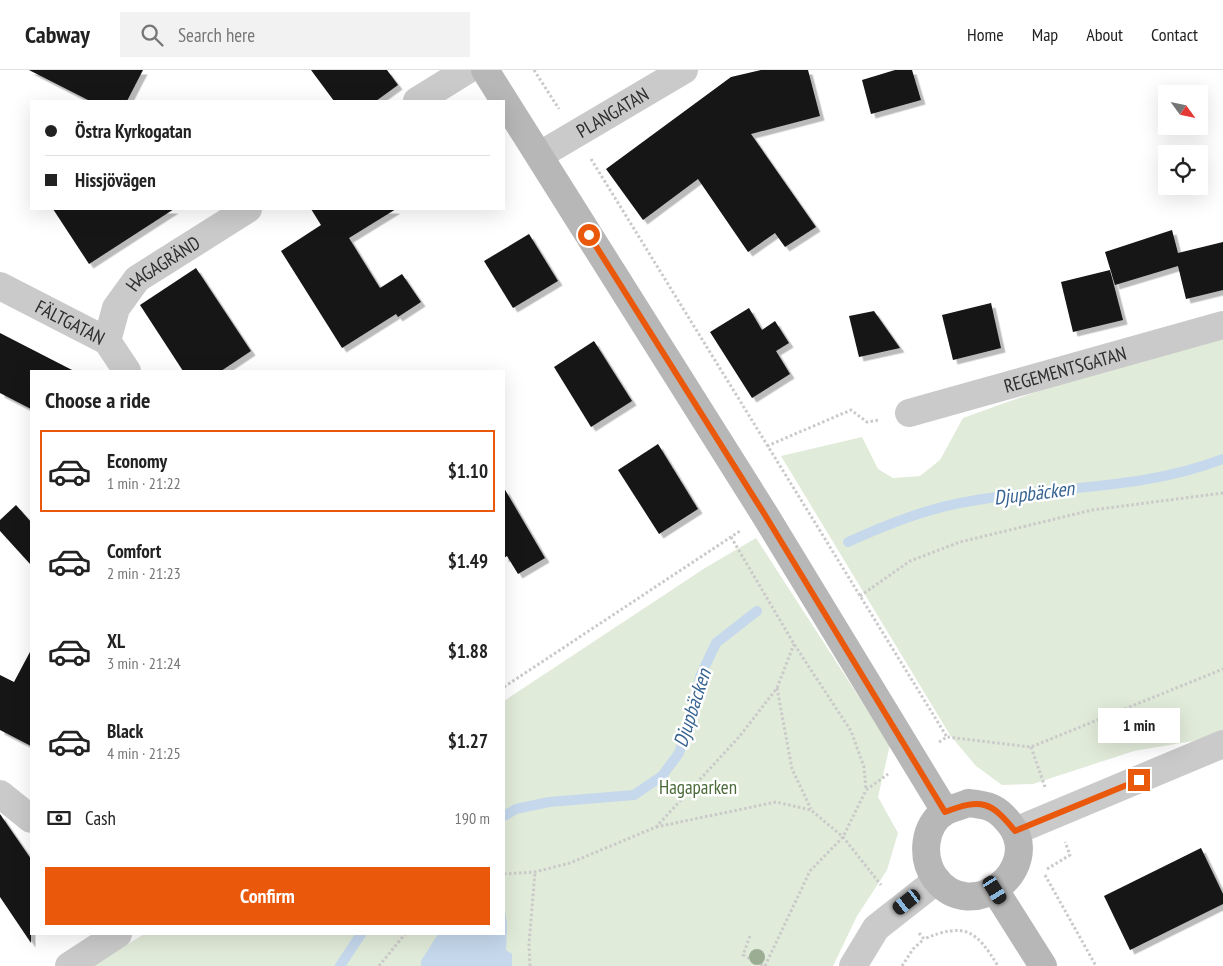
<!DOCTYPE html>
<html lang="en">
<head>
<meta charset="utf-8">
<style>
  :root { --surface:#fff; --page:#f2f2f2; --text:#222; --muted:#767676; --line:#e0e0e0; --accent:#ea580c }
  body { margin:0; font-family:"PT Sans Narrow",sans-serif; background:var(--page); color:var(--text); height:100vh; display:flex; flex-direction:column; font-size:19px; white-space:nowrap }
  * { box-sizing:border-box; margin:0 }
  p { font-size:16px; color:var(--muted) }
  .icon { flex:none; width:28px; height:28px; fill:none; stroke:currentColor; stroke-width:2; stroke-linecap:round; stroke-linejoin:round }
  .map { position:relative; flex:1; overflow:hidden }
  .panel { position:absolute; left:30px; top:300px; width:475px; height:565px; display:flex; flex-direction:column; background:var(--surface); border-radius:0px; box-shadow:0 5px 20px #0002 }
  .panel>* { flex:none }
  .hud { position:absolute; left:30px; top:30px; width:475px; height:110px; border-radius:0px; box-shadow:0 5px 20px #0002; display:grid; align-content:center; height:110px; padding:0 15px; background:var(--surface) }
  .needle { width:32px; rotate:123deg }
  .tools { position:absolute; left:1158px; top:15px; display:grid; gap:10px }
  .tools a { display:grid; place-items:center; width:50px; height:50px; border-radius:0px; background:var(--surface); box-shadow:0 5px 20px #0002; font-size:25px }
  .end { position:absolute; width:22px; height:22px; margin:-11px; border:6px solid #ea580c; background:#fff; box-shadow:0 0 0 2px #fff }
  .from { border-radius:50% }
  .bubble { position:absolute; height:35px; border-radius:0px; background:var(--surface); box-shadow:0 5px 20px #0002; font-size:16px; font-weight:700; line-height:35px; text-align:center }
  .car { position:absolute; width:15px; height:30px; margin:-15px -8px; border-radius:6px; box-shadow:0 0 4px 1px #0007; background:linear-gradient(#222 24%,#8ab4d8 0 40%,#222 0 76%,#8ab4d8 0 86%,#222 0) }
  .hud b { display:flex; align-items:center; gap:18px; height:48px; font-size:19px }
  .hud b+b { border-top:1px solid var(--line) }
  .hud i { width:12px; height:12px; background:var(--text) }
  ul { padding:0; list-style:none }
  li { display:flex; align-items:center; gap:15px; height:82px; margin:0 10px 8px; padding:0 5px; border:2px solid transparent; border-radius:0px }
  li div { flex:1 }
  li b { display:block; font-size:19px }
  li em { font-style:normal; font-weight:700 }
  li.active { border-color:var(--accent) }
  li>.icon { width:45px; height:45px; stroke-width:1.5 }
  h2 { padding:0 15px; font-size:22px; line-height:60px }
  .pay { display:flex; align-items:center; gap:12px; height:55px; padding:0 15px; font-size:19px }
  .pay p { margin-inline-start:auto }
  .button { display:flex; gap:10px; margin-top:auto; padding:10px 15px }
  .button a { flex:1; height:58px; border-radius:0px; background:var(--accent); color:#fff; font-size:20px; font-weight:700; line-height:58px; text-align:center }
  header { display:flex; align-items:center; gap:30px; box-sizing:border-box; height:70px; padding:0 25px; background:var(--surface); border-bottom:1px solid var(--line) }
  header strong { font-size:24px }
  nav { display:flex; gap:28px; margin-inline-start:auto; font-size:18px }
  .search { width:350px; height:45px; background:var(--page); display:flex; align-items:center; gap:12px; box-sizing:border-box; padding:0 18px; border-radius:0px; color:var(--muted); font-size:19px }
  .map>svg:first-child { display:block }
  .green { fill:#e1ebd9 }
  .water { fill:#c5d8ec }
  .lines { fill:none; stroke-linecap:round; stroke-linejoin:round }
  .stream { stroke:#c5d8ec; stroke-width:10 }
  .building { fill:#141414; filter:url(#shadow) }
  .path { stroke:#cacaca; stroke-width:3; stroke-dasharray:2.5 2.5; stroke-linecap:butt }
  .street { stroke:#cacaca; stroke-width:28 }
  .secondary { stroke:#b7b7b7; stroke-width:28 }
  .tree { fill:#9bad92 }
  .route { stroke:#ea580c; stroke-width:6 }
  .labels { text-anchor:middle; stroke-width:5; stroke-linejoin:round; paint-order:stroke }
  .street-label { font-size:19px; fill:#2d2d2d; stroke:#fff }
  .park-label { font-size:19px; fill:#4a6a39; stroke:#fff }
  .water-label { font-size:20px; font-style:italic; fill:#386492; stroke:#fff }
</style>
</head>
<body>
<header>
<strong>Cabway</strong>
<div class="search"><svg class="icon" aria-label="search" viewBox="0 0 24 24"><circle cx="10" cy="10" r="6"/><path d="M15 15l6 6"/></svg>Search here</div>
<nav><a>Home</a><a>Map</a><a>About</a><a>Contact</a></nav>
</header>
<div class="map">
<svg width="1223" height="896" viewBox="0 0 1223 896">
  <defs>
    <filter id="shadow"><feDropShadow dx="4.5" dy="4.5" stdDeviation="0" flood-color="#0004"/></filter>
  </defs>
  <rect width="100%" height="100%" fill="#fff"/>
  <g class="green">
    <polygon points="1223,255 1223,666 1134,681 1033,714 1002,715 976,696 950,665 781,386 862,367 878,399 893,408 920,406 940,390 963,348"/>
    <polygon points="756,468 890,675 878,727 898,763 887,800 857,846 833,896 93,896 144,864 504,864 504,631 705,498"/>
  </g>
  <polygon class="water" points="504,835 507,853 506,880 512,884 512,896 421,896 421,891 438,864 504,864"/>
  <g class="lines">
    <g class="stream">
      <path d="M 848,472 C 888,454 928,438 971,431 C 1054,416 1144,420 1223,389"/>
      <polyline points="504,746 516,739 549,732 634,725 662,706 679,683 691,648 700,607 716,573 757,541"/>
      <polyline points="340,896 361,864"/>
    </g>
  </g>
  <g class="building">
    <polygon points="29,0 143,0 127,31 90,31"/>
    <polygon points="311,0 387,0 398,15 376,31 334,31"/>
    <polygon points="761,0 808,0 820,46 751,64 816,157 785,177 775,163 748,182 698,109 643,150 606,99 731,7"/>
    <polygon points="895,0 912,0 921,30 871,44 862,10"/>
    <polygon points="53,139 174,139 89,194"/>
    <polygon points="311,139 396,139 349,168 380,218 402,204 421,232 398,247 396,244 342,278 281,181 321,155"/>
    <polygon points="1172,160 1178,183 1223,172 1223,220 1186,229 1178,196 1115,215 1105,182"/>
    <polygon points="529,164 558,211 513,238 484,191"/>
    <polygon points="196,198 251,281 221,301 183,301 140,235"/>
    <polygon points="1110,200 1123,250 1073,262 1061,212"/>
    <polygon points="991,233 1001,278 953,290 942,245"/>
    <polygon points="749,238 762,260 775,251 789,273 776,281 790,304 752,328 710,262"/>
    <polygon points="874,241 900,278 859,287 849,246"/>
    <polygon points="0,263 74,301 31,301 31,339 0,323"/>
    <polygon points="594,271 632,331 591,357 554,297"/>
    <polygon points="658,374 698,439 659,464 618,400"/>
    <polygon points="504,418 545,488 518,504 507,486 504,488"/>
    <polygon points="16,435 31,452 31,495 0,461 0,450"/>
    <polygon points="31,580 31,676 0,660 0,605 14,612"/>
    <polygon points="0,744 31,789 31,873 0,827"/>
    <polygon points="1201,778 1223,824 1223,834 1130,880 1104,826"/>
  </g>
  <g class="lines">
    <g class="path">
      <polyline points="534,0 559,39"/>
      <polyline points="591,89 947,667"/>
      <polyline points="767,376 851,340 867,352 879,350"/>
      <polyline points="731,467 794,574 851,661 864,697 866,720"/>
      <polyline points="860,526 910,491 960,472 1092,440 1223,423"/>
      <polyline points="504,617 740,461"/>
      <polyline points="777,618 792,699 811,739"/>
      <polyline points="939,672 947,667 1031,677 1223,599"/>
      <polyline points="1031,677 1045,717"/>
      <polyline points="656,757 776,732 811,740 843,767 881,815"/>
      <polyline points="1047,799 1070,785 1065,772"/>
      <polyline points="504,804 535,802 570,793 656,757 739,667 777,618 794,574"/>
      <polyline points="1045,805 1096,896"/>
      <path d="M 919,863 L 924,869 C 965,852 976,860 998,896"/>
      <polyline points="750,866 743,885 764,896"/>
      <polyline points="379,896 405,864"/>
      <polyline points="530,896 529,874 535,802"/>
      <polyline points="765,896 810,801 843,767 866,720 888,704"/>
      <polyline points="902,896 913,879 924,869"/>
    </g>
    <g class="street">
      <polyline points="417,31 467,0"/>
      <path id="s1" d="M 540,85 L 684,0"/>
      <path id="s2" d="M 0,216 L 107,271 L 127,301"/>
      <path id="s3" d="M 107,271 L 116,238 L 137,209 L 248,139"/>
      <path id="s4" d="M 909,343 L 1223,255"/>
      <polyline points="0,724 31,749"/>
      <polyline points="1015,761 1223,674"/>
      <polyline points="69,896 118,864"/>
      <polyline points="853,896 876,858 937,810"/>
    </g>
    <g class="secondary">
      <polyline points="485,0 765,445 945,741"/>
      <path d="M 968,733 C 988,735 997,737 1010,754 C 1044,798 972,857 935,808 C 921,788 923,754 946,741 C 953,738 961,736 968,733 Z"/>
      <polyline points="995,820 1043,896"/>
    </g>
  </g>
  <circle class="tree" cx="757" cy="887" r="8"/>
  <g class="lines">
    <path class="route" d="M 589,165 L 765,445 L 945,742 C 981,728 991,731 1015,761 L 1139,710"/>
  </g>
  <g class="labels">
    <g class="street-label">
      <text dy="7" stroke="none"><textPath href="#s1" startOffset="84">PLANGATAN</textPath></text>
      <text dy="7" stroke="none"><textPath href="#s3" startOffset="100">HAGAGRÄND</textPath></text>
      <text dy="7" stroke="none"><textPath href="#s2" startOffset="79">FÄLTGATAN</textPath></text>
      <text dy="7" stroke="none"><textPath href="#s4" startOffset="162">REGEMENTSGATAN</textPath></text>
    </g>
    <g class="park-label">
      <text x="698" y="724">Hagaparken</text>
    </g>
    <g class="water-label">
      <text transform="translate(1034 423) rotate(-7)" y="7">Djupbäcken</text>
      <text transform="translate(692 638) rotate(-72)" y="7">Djupbäcken</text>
    </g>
  </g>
</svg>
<div class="tools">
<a><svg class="needle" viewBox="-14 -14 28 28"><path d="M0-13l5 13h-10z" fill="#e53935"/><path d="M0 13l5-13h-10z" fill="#767676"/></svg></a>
<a><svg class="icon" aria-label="locate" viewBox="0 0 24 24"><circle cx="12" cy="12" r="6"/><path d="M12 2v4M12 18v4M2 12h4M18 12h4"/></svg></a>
</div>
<i class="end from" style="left:589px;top:165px"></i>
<i class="end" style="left:1139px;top:710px"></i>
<div class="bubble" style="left:1098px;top:638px;width:82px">1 min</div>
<i class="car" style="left:995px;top:820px;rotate:148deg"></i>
<i class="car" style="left:907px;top:832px;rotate:232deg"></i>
<div class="hud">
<b><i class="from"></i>Östra Kyrkogatan</b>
<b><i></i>Hissjövägen</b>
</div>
<section class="panel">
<h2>Choose a ride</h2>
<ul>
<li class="active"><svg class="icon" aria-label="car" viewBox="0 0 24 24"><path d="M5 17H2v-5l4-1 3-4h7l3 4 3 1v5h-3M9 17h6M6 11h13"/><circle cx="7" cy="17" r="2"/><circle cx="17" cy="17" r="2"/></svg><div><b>Economy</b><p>1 min · 21:22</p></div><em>$1.10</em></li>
<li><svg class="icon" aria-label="car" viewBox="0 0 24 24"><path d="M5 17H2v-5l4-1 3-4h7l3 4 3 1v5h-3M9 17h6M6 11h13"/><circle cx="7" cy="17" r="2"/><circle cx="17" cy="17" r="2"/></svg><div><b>Comfort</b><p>2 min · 21:23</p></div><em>$1.49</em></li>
<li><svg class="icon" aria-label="car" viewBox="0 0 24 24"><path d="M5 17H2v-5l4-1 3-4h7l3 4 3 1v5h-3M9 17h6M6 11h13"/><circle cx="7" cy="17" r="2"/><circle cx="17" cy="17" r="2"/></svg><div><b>XL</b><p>3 min · 21:24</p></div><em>$1.88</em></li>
<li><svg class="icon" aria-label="car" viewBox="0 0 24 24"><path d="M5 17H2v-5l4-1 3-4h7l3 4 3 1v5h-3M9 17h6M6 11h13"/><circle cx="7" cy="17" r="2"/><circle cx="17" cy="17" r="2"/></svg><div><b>Black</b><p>4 min · 21:25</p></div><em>$1.27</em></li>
</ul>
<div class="pay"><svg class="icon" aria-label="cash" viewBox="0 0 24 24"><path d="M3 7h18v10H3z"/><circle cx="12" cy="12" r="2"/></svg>Cash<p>190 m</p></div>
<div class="button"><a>Confirm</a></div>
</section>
</div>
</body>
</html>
